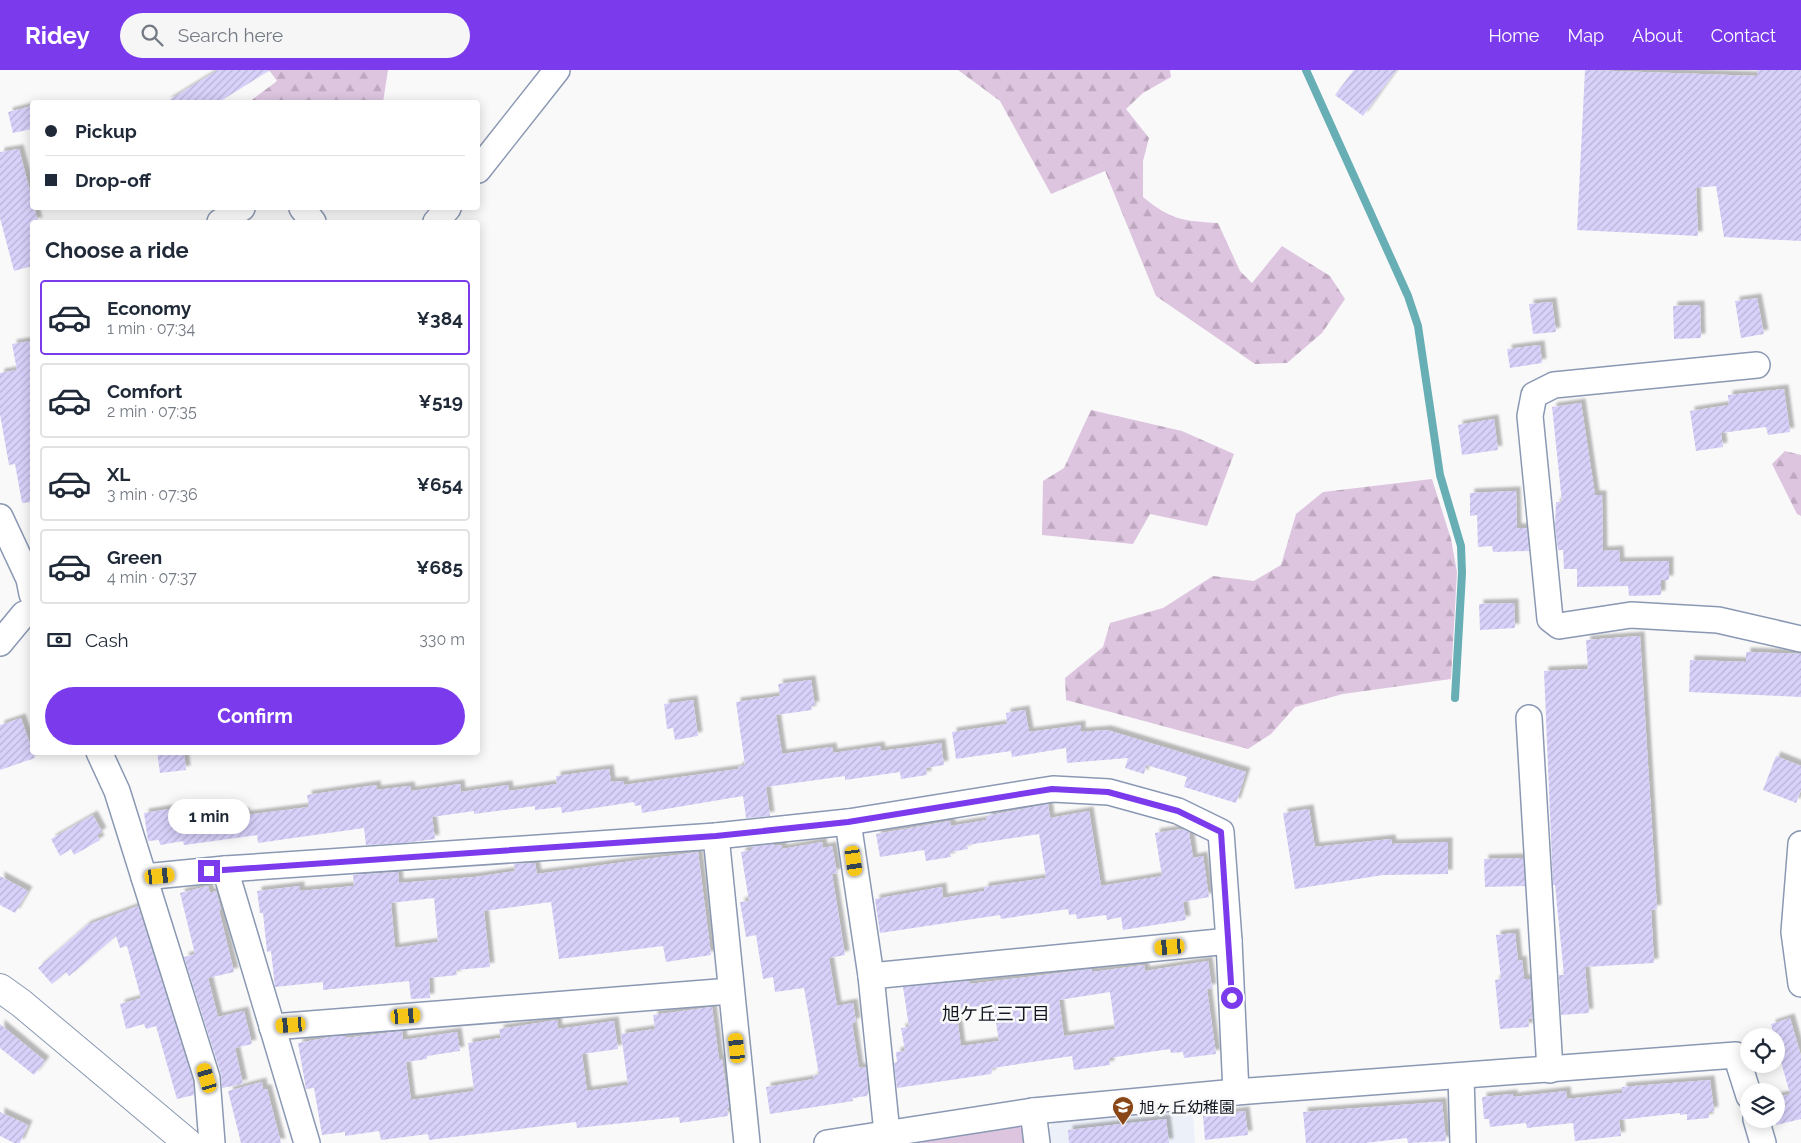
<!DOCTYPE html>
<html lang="en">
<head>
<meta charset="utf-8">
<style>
  :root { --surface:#fff; --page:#f6f6f7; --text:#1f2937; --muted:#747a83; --line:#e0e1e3; --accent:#7c3aed }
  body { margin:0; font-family:Raleway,"Noto Sans JP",sans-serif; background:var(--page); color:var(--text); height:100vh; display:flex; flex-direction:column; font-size:19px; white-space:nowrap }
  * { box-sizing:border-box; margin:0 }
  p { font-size:16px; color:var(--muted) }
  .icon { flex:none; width:28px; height:28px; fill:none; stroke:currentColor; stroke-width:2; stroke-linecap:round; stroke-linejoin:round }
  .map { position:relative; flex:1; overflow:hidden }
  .panel { position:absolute; left:30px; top:150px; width:450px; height:535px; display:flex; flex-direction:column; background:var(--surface); border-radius:5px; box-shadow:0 2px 12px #0003 }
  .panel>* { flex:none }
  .banner { position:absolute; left:30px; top:30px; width:450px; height:110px; border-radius:5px; box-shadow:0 2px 12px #0003; display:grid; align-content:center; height:110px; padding:0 15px; background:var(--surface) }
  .tools { position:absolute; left:1740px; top:958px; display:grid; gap:10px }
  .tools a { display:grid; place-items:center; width:45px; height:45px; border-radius:50%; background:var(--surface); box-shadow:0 2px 12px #0003; font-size:25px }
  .end { position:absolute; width:22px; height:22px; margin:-11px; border:6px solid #7c3aed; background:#fff; box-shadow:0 0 0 2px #fff }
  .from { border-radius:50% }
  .bubble { position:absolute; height:35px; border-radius:18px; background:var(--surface); box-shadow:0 2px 12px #0003; font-size:16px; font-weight:700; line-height:35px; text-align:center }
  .car { position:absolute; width:15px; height:30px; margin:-15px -8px; border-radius:6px; box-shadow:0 0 4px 1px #0007; background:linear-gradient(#f5c518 24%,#345 0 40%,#f5c518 0 76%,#345 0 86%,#f5c518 0) }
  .banner b { display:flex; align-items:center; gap:18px; height:48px; font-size:19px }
  .banner b+b { border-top:1px solid var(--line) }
  .banner i { width:12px; height:12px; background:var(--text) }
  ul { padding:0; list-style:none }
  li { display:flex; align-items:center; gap:15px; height:75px; margin:0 10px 8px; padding:0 5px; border:2px solid var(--line); border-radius:5px }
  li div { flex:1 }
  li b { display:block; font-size:19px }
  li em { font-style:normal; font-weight:700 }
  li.current { border-color:var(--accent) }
  li>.icon { width:45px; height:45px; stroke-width:1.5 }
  h2 { padding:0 15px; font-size:22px; line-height:60px }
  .pay { display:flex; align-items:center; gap:12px; height:55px; padding:0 15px; font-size:19px }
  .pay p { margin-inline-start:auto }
  .primary-button { display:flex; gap:10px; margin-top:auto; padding:10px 15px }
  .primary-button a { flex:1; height:58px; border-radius:30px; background:var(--accent); color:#fff; font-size:20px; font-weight:700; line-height:58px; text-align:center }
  header { display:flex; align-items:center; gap:30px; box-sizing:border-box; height:70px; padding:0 25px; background:var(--accent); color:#fff }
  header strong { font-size:24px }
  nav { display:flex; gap:28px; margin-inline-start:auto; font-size:18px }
  .search { width:350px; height:45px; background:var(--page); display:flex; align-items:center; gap:12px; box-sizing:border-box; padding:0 18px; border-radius:28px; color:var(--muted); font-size:19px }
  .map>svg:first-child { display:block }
  .built { fill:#ecf0f8 }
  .forest { fill:url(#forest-firs) }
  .park { fill:#ddc5e0 }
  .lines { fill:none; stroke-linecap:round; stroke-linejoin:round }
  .stream { stroke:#67aeb5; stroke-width:8 }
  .building { fill:url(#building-hatch); fill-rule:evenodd; filter:url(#shadow) }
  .street-casing { stroke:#8a98b3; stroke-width:28 }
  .secondary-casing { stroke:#8a98b3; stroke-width:30 }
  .street { stroke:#fff; stroke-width:25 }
  .secondary { stroke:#fff; stroke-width:28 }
  .route { stroke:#7c3aed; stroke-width:6 }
  .labels { text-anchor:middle; stroke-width:5; stroke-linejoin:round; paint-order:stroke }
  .poi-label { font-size:16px; fill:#121721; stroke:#f9f9f9; text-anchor:start }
  .neighbourhood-label { font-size:18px; fill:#121721; stroke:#f9f9f9 }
</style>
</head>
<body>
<header>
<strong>Ridey</strong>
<div class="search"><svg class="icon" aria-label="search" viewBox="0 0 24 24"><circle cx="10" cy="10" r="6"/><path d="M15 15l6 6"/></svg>Search here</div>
<nav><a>Home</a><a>Map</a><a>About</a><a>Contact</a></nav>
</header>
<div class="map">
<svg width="1801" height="1073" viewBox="0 0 1801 1073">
  <defs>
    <pattern id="forest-firs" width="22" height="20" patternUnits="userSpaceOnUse" patternTransform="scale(1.25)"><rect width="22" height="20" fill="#ddc5e0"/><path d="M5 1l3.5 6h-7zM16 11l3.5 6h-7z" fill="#bda8c0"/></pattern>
    <pattern id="building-hatch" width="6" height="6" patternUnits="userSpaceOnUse" patternTransform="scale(1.25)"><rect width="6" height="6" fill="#d8d1fa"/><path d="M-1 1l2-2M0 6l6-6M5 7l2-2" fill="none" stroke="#b8b3d6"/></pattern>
    <filter id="shadow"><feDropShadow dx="4.5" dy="-4.5" stdDeviation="1" flood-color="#0004"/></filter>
  </defs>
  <rect width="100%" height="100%" fill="#f9f9f9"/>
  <polygon class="built" points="1193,1040 1195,1073 1049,1073 1048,1061 1055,1050"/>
  <g class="forest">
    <polygon points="269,0 388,0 383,32 249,32 277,11"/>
    <path d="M 958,0 L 1170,0 L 1171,7 L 1143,23 L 1126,39 L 1149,68 L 1143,91 L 1143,127 C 1171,150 1183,151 1218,153 L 1240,201 L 1252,213 L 1282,176 L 1330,206 L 1345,229 L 1322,263 L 1287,293 L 1255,294 L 1156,226 L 1105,101 L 1051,124 L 1000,31 Z"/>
    <polygon points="1091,340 1182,361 1234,384 1207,456 1150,444 1133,474 1042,465 1043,411 1064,398"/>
    <polygon points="1785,381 1801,385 1801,446 1797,444 1772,394"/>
    <polygon points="1432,409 1451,469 1457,502 1451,609 1343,624 1295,637 1271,664 1248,679 1066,630 1065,608 1103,577 1110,553 1163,538 1213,506 1254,511 1281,495 1296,444 1323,422"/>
  </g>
  <polygon class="park" points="1018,1055 1029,1066 1030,1073 911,1073"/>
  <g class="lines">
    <polyline class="stream" points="1306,0 1408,226 1418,256 1440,405 1461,476 1462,503 1455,628"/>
  </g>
  <g class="building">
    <polygon points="218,0 270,0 219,32 166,32"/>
    <polygon points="1354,0 1396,0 1363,46 1335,25"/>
    <polygon points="1585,0 1757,6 1757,0 1801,0 1801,171 1724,167 1716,116 1696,118 1698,166 1577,160"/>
    <polygon points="32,36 32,59 13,63 8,42"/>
    <polygon points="19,79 38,152 32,152 32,196 14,201 0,148 0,82"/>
    <polygon points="1757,228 1764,264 1741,268 1735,231"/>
    <polygon points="1552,232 1556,262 1533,264 1529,234"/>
    <polygon points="1700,235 1701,268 1674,269 1673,236"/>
    <polygon points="31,271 32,432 22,433 15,394 9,395 0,344 0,303 17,300 12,274"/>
    <polygon points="1540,275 1542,293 1510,298 1507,279"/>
    <polygon points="1784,319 1790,362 1768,365 1766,357 1721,363 1723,377 1696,381 1690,341 1729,335 1728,325"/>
    <polygon points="1581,333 1595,425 1602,425 1603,481 1619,480 1620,492 1669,491 1669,510 1661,510 1661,525 1629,526 1628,516 1577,517 1577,499 1564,499 1563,480 1558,480 1555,456 1556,432 1562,432 1552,337"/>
    <polygon points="1494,349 1498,380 1462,385 1458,355"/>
    <polygon points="1516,421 1517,458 1527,458 1529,481 1493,482 1492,476 1478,477 1477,445 1470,446 1470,423"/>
    <polygon points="1514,533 1515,558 1480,560 1479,534"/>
    <polygon points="1640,566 1657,839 1651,840 1654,893 1585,897 1589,943 1561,945 1559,905 1564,905 1555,815 1553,815 1544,601 1588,599 1586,570"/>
    <polygon points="1746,582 1801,584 1801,627 1689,622 1690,590 1746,592"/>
    <polygon points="811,610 815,636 811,636 812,640 776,645 782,684 832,677 833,683 880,676 881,681 941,673 944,695 926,698 927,705 901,709 900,702 845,710 845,706 766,717 770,746 746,748 743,726 642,743 641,735 635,736 634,732 562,743 561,737 535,740 535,736 474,744 474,741 432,747 435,769 404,773 366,775 364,758 258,773 257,765 184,775 183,771 160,775 159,770 148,771 144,743 189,736 191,750 245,742 246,745 309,737 307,725 376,715 377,720 410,716 411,721 460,714 461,722 508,715 509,721 557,714 556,706 609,699 611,712 624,711 624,715 738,699 738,697 745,695 736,632 780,626 778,614"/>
    <polygon points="693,630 698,666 675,670 673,658 667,659 664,634"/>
    <polygon points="1025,640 1029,662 1081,655 1081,662 1107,660 1246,702 1236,733 1184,717 1187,707 1146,695 1144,704 1125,698 1128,688 1067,693 1066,678 1012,687 1011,681 956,689 952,662 1007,654 1006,643"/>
    <polygon points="21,648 35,688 0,700 0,655"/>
    <polygon points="157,682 184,682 186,700 160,703"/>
    <polygon points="1776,686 1801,696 1801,720 1796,733 1763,720"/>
    <polygon points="1048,734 1050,748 1089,741 1101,816 1162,806 1155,763 1182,759 1189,762 1193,788 1203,786 1209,827 1183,832 1186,850 1123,860 1121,847 1107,850 1106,845 1077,849 1076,844 1069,845 1068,839 1001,849 1000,845 880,863 875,829 942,817 943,828 984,821 984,817 1046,808 1039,764 967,775 968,779 950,782 951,787 926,791 924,780 880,787 876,764 950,751 951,756 987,750 986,746"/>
    <polygon points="1309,739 1315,777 1391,769 1392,774 1448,772 1448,804 1383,805 1295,819 1283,743"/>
    <polygon points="93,745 102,762 97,765 100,770 74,785 71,779 60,786 51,769"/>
    <polygon points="822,772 823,778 832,776 837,803 832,804 845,885 829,888 837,936 853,933 856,952 852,953 859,998 866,997 868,1023 867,1026 852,1028 853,1031 770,1044 766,1017 814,1009 813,1006 819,1005 804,918 775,922 773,907 763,909 756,865 746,867 740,832 749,831 741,782 751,780 751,777 774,774 774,776 782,775 782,779"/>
    <path d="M 698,782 L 711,885 L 666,892 L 663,876 L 559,889 L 551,832 L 484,841 L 490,897 L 456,900 L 457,905 L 429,908 L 430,928 L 411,929 L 409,911 L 323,920 L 323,912 L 275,917 L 271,881 L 267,882 L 263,843 L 260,843 L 257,821 L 300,816 L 300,821 L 354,816 L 353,805 L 398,802 L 399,813 L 475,807 L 515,801 L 514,794 L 535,793 L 537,804 ZM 434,828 L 438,872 L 395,878 L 391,833 Z"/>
    <polygon points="1523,788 1525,816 1485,817 1484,789"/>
    <polygon points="0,806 28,821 15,843 0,835"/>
    <polygon points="208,816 210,823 216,821 221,840 219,840 234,902 208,908 218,947 244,941 252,974 235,978 243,1014 222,1018 221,1004 184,887 195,884 180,823"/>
    <polygon points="138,836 193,1011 194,1025 177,1029 156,956 146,959 144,954 126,959 120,934 141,928 127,876 120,878 116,866 69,906 66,902 52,914 38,898 87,855"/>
    <polygon points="1515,863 1518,891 1522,890 1524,909 1530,909 1532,948 1528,949 1529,957 1500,959 1495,910 1501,909 1496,865"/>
    <path d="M 1208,891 L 1212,918 L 1207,919 L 1216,984 L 1184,988 L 1183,982 L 1171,983 L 1170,979 L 1109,988 L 1110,995 L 1074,1000 L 1072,986 L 993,998 L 991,1004 L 897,1018 L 894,993 L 897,992 L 896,982 L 905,981 L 901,958 L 909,957 L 903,917 L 969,911 L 970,914 L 1092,899 L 1092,902 L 1144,895 L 1145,901 ZM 1110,922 L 1115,959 L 1064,966 L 1059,930 ZM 993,934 L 999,971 L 961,976 L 956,940 Z"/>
    <polygon points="712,937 719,989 722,989 729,1038 727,1038 728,1046 680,1053 679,1047 577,1058 576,1052 429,1070 428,1064 381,1070 379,1061 345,1066 345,1062 322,1065 314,1018 306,1019 298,973 336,966 346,966 346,968 402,961 403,970 457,962 460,981 427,986 427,989 406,992 411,1030 474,1021 468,973 501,968 499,959 557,950 558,959 614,951 618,979 582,984 587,1021 628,1015 621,964 655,959 653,945"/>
    <polygon points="1790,948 1801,986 1801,1049 1776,1055 1776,1027 1790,1024 1776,974 1776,966 1774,966 1771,954"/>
    <polygon points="0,954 45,991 34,1005 0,978"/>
    <polygon points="1710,1010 1714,1041 1709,1042 1709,1048 1687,1050 1687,1044 1680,1045 1680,1043 1619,1050 1621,1066 1575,1071 1573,1053 1527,1058 1526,1053 1490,1057 1489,1049 1484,1049 1482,1027 1513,1024 1513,1027 1566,1021 1567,1029 1622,1023 1622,1017"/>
    <polygon points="262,1012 263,1019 267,1019 281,1073 241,1073 228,1021"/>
    <polygon points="1442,1032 1446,1071 1408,1073 1407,1068 1365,1073 1306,1073 1303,1042"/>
    <polygon points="1245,1041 1248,1065 1205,1070 1203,1046"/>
    <polygon points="0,1042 28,1055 20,1073 14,1073 0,1066"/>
    <polygon points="1166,1049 1169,1073 1069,1073 1068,1060"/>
  </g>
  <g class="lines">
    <g class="street-casing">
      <g id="street">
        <polyline points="478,100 557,0"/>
        <polyline points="302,138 313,152"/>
        <polyline points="220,152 242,138"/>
        <polyline points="436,152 448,138"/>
        <polyline points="1757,295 1554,315 1534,325 1530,346 1550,549 1559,556 1631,545 1718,550 1801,569"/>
        <polyline points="0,447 29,509 32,524"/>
        <polyline points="0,573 24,544 32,541"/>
        <polyline points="1529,648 1550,1000"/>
        <polyline points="99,682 117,721 207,1008 212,1073"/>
        <polyline points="848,752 871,906 888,1073"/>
        <polyline points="716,766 747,1073"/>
        <polyline points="1801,774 1794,862 1801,914"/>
        <polyline points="225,799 307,1073"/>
        <polyline points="144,807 225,799 716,766 848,752 1053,719 1109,722 1178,741 1221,762 1229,871 1236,1022"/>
        <polyline points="871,906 1229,871"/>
        <polyline points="272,957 731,921"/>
        <polyline points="1461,1006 1463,1073"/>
        <polyline points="1033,1041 1037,1073"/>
        <polyline points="1756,1049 1763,1073"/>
        <polyline points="827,1073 1033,1041 1236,1022 1736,985 1749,1026"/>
      </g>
    </g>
    <g class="secondary-casing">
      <polyline id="secondary" points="0,918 21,933 188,1073"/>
    </g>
    <use href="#street" class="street"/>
    <use href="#secondary" class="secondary"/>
  </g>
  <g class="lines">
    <polyline class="route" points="209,801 716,766 848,752 1052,719 1108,722 1178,741 1221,762 1232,928"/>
  </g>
  <defs>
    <g id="school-pin" transform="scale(1.125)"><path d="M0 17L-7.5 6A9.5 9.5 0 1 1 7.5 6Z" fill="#894617" stroke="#f9f9f9"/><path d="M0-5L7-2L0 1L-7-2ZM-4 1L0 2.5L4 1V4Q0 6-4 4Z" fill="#fff"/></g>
  </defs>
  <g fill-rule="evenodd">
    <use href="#school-pin" x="1123" y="1037"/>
  </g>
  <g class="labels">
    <g class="poi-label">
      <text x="1139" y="1043">旭ヶ丘幼稚園</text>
    </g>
    <g class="neighbourhood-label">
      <text x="996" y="950">旭ケ丘三丁目</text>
    </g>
  </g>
</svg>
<div class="tools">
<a><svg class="icon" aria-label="locate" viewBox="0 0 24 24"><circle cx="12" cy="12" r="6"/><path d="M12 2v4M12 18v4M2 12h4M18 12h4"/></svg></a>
<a><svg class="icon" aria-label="layers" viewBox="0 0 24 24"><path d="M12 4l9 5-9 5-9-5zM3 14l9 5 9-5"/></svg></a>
</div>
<i class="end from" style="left:1232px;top:928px"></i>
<i class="end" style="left:209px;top:801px"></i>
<div class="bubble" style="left:168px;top:729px;width:82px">1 min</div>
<i class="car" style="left:854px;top:791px;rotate:172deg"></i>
<i class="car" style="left:160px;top:806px;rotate:84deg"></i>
<i class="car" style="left:1170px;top:877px;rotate:265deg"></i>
<i class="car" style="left:406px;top:946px;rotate:86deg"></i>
<i class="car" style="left:291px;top:955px;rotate:266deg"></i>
<i class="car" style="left:737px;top:978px;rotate:354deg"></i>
<i class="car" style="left:207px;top:1008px;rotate:343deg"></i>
<div class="banner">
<b><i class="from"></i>Pickup</b>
<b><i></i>Drop-off</b>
</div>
<section class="panel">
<h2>Choose a ride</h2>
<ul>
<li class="current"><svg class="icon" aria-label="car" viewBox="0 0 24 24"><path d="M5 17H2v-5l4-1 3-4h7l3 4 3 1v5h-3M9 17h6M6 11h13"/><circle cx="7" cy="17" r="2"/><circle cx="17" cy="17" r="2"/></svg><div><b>Economy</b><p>1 min · 07:34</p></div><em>¥384</em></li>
<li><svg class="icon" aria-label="car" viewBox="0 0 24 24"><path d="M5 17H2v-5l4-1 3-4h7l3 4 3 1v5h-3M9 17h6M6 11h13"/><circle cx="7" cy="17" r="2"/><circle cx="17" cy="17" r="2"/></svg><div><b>Comfort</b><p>2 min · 07:35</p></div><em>¥519</em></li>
<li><svg class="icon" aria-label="car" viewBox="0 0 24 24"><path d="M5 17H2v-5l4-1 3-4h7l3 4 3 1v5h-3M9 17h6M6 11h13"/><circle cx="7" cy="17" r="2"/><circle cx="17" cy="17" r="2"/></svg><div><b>XL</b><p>3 min · 07:36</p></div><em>¥654</em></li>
<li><svg class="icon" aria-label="car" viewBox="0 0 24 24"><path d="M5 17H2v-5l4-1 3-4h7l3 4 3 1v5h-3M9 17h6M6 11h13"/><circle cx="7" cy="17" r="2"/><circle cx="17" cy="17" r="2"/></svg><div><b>Green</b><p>4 min · 07:37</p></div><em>¥685</em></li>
</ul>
<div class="pay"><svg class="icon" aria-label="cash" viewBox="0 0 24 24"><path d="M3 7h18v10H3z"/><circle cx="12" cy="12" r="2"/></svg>Cash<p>330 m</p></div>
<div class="primary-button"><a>Confirm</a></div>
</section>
</div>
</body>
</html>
